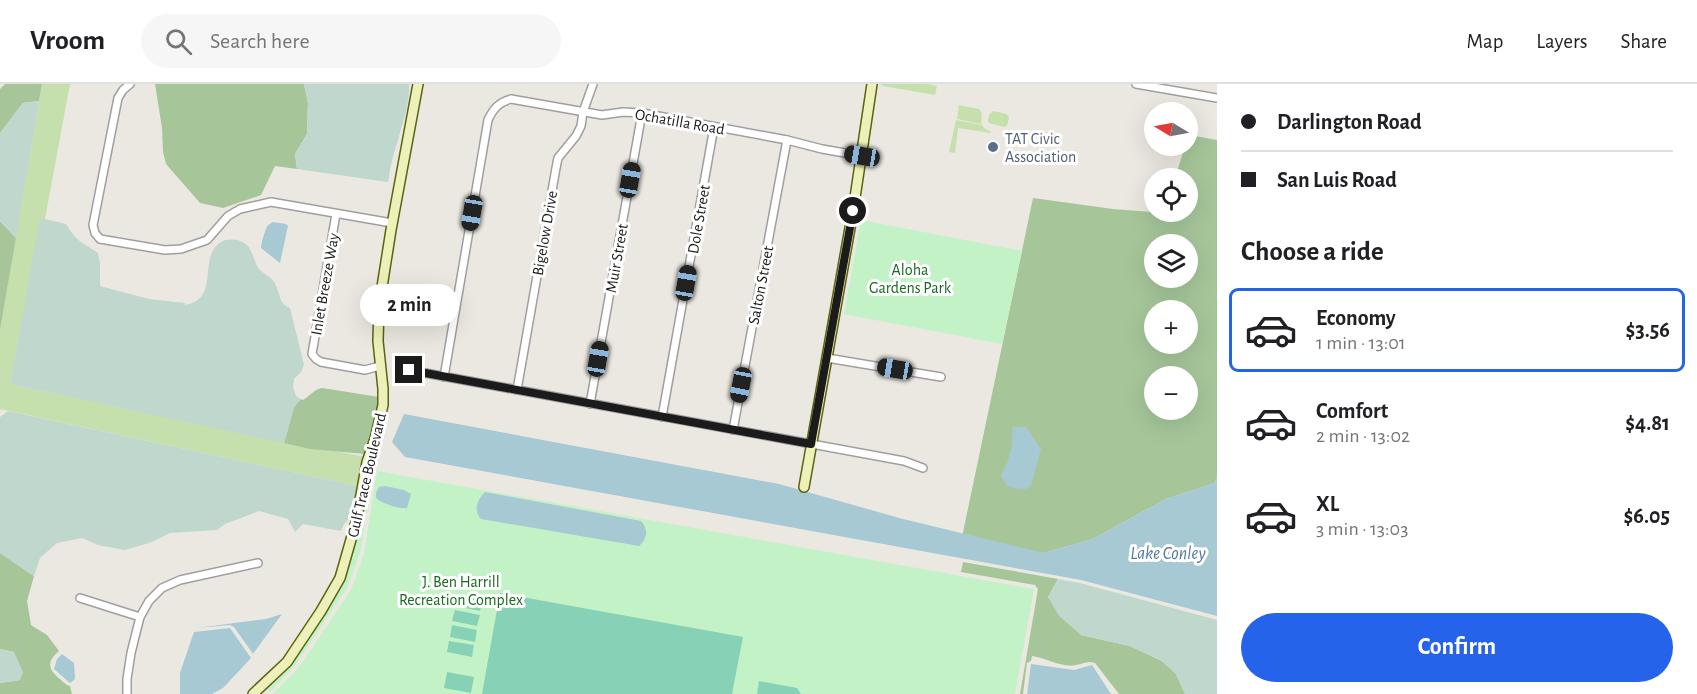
<!DOCTYPE html>
<html lang="en">
<head>
<meta charset="utf-8">
<style>
  :root { --surface:#fff; --page:#f6f6f6; --text:#202124; --muted:#757577; --line:#e0e0e0; --accent:#2563eb }
  body { margin:0; font-family:"Alegreya Sans",sans-serif; background:var(--page); color:var(--text); height:100vh; display:flex; flex-direction:column; font-size:22px; white-space:nowrap }
  * { box-sizing:border-box; margin:0 }
  p { font-size:20px; color:var(--muted) }
  .icon { flex:none; width:33px; height:33px; fill:none; stroke:currentColor; stroke-width:2; stroke-linecap:round; stroke-linejoin:round }
  .map { position:relative; flex:1; overflow:hidden }
  .drawer { display:flex; flex-direction:column; background:var(--surface); width:480px }
  .drawer>* { flex:none }
  .banner { display:grid; align-content:center; height:132px; padding:0 24px; background:var(--surface) }
  .needle { width:39px; rotate:280deg }
  .fabs { position:absolute; left:1144px; top:18px; display:grid; gap:12px }
  .fabs a { display:grid; place-items:center; width:54px; height:54px; border-radius:50%; background:var(--surface); box-shadow:0 6px 24px #0002; font-size:30px }
  .end { position:absolute; width:27px; height:27px; margin:-14px; border:8px solid #1b1b1b; background:#fff; box-shadow:0 0 0 3px #fff }
  .from { border-radius:50% }
  .bubble { position:absolute; height:42px; border-radius:21px; background:var(--surface); box-shadow:0 6px 24px #0002; font-size:20px; font-weight:700; line-height:42px; text-align:center }
  .car { position:absolute; width:18px; height:36px; margin:-18px -9px; border-radius:8px; box-shadow:0 0 4px 2px #0007; background:linear-gradient(#222 24%,#8ab4d8 0 40%,#222 0 76%,#8ab4d8 0 86%,#222 0) }
  .banner b { display:flex; align-items:center; gap:21px; height:57px; font-size:22px }
  .banner b+b { border-top:2px solid var(--line) }
  .banner i { width:15px; height:15px; background:var(--text) }
  ul { padding:0; list-style:none }
  li { display:flex; align-items:center; gap:18px; height:84px; margin:0 12px 9px; padding:0 12px; border:3px solid transparent; border-radius:9px }
  li div { flex:1 }
  li b { display:block; font-size:22px }
  li em { font-style:normal; font-weight:700 }
  li.selected { border-color:var(--accent) }
  li>.icon { width:54px; height:54px; stroke-width:1.5 }
  h2 { padding:0 24px; font-size:27px; line-height:72px }
  .button { display:flex; gap:12px; margin-top:auto; padding:12px 24px }
  .button a { flex:1; height:69px; border-radius:36px; background:var(--accent); color:#fff; font-size:24px; font-weight:700; line-height:69px; text-align:center }
  header { display:flex; align-items:center; gap:36px; box-sizing:border-box; height:84px; padding:0 30px; background:var(--surface); border-bottom:2px solid var(--line) }
  header strong { font-size:28px }
  nav { display:flex; gap:33px; margin-inline-start:auto; font-size:21px }
  .search { width:420px; height:54px; background:var(--page); display:flex; align-items:center; gap:15px; box-sizing:border-box; padding:0 21px; border-radius:33px; color:var(--muted); font-size:22px }
  main { display:flex; flex:1; min-height:0 }
  .map>svg:first-child { display:block }
  .grass { fill:#c5e0ac }
  .forest { fill:#a6c69a; fill-rule:evenodd }
  .wetland { fill:#c0d7cd }
  .park { fill:#c2f2c6 }
  .pitch { fill:#87d2b6 }
  .water { fill:#a6c9d4 }
  .lines { fill:none; stroke-linecap:round; stroke-linejoin:round }
  .street-casing { stroke:#9f9f9f; stroke-width:10 }
  .secondary-casing { stroke:#596310; stroke-width:12 }
  .street { stroke:#fff; stroke-width:7 }
  .secondary { stroke:#edf1b9; stroke-width:9 }
  .route { stroke:#1b1b1b; stroke-width:8 }
  .service-dot { fill:#5c6f8a; stroke:#fff; stroke-width:2 }
  .labels { text-anchor:middle; stroke-width:6; stroke-linejoin:round; paint-order:stroke }
  .street-label { font-size:16px; fill:#1b1b1b; stroke:#fff }
  .service-label { font-size:16px; fill:#4e5e75; stroke:#fff; text-anchor:start }
  .park-label { font-size:16px; fill:#176a1f; stroke:#fff }
  .water-label { font-size:18px; font-style:italic; fill:#53779e; stroke:#fff }
</style>
</head>
<body>
<header>
<strong>Vroom</strong>
<div class="search"><svg class="icon" aria-label="search" viewBox="0 0 24 24"><circle cx="10" cy="10" r="6"/><path d="M15 15l6 6"/></svg>Search here</div>
<nav><a>Map</a><a>Layers</a><a>Share</a></nav>
</header>
<main>
<div class="map">
<svg width="1217" height="610" viewBox="0 0 1217 610">
  <rect width="100%" height="100%" fill="#ebe8e1"/>
  <g class="grass">
    <polygon points="42,0 70,0 45,135 41,134 10,300 285,358 362,372 357,402 0,325 0,246"/>
    <polygon points="880,0 928,0 937,2 935,11 883,2"/>
    <polygon points="959,21 979,25 982,29 981,40 957,35"/>
    <polygon points="993,27 1007,30 1009,34 1007,42 1004,43 989,39 988,37 989,31"/>
    <polygon points="956,36 982,41 984,44 991,48 991,49 958,44 955,69 949,68"/>
  </g>
  <g class="forest">
    <polygon points="5,0 42,0 39,17 23,19 0,49 0,5"/>
    <polygon points="155,0 304,0 308,19 307,50 295,70 297,85 275,82 261,111 223,124 200,119 166,80 163,68 162,44"/>
    <path d="M 1189,51 L 1217,56 L 1217,392 L 1215,399 L 1166,415 L 1093,455 L 1044,469 L 961,458 L 1033,114 L 1113,125 L 1164,129 L 1165,128 L 1188,128 L 1188,94 L 1175,94 L 1185,62 L 1188,62 ZM 1155,160 L 1188,160 L 1188,194 L 1155,194 ZM 1155,226 L 1188,226 L 1188,260 L 1155,260 ZM 1155,292 L 1188,292 L 1188,326 L 1155,326 Z"/>
    <polygon points="0,137 16,154 0,246"/>
    <path d="M 322,304 L 379,313 L 376,339 L 365,370 L 310,365 L 284,359 L 294,323 L 301,315 L 303,316 C 310,312 314,305 322,304 Z"/>
    <path d="M 0,469 L 34,492 L 27,517 L 31,541 L 47,551 L 59,567 C 41,582 54,590 67,601 L 70,602 L 72,610 L 0,610 L 0,599 L 20,596 L 14,568 L 0,565 Z"/>
    <path d="M 963,478 L 1058,495 L 1048,513 L 1081,551 L 1130,562 L 1162,577 L 1176,590 L 1185,610 L 1119,610 L 1095,579 C 1088,576 1083,580 1076,581 C 1061,584 1047,574 1032,572 L 1031,577 L 1027,579 L 1023,610 L 1020,610 L 1038,505 L 1035,501 L 961,488 Z"/>
  </g>
  <g class="wetland">
    <path d="M 304,0 L 409,0 C 410,20 403,37 398,56 C 393,70 390,84 388,98 L 297,85 L 295,70 L 307,50 L 308,19 Z"/>
    <polygon points="39,17 16,154 0,137 0,49 23,19"/>
    <path d="M 40,134 L 66,140 C 77,158 82,158 98,169 L 100,179 L 100,202 L 149,215 L 185,219 L 185,221 C 221,215 197,173 221,158 C 229,154 240,155 247,161 C 253,167 254,179 260,186 C 264,190 271,193 274,198 C 281,208 277,219 290,224 L 304,281 L 301,288 L 294,295 L 293,303 L 296,312 L 301,315 L 294,323 L 284,359 L 10,300 Z"/>
    <polygon points="8,327 357,402 353,431 344,440 341,447 303,440 295,448 288,435 259,427 225,440 217,446 170,449 152,458 125,466 98,461 82,454 57,459 40,474 34,492 0,469 0,333"/>
    <polygon points="1058,495 1080,499 1217,536 1217,610 1185,610 1176,590 1162,577 1130,562 1081,551 1059,532 1048,513"/>
    <polygon points="0,565 14,568 23,588 20,596 0,599"/>
  </g>
  <g class="park">
    <polygon points="861,136 1022,167 1002,260 844,230"/>
    <polygon points="377,387 1034,505 1015,610 273,610 300,582 351,506 364,470"/>
    <polygon points="362,424 367,425 360,469 347,504 296,580 270,608 266,603 325,529 345,495 360,439"/>
  </g>
  <g class="pitch">
    <polygon points="500,509 743,553 732,610 482,610"/>
    <polygon points="457,511 482,516 480,527 455,522"/>
    <polygon points="455,526 480,531 477,542 452,537"/>
    <polygon points="452,541 477,546 475,558 450,553"/>
    <polygon points="449,557 474,561 472,573 447,568"/>
    <polygon points="447,588 474,593 471,609 444,604"/>
    <polygon points="759,597 797,604 801,610 757,610"/>
  </g>
  <g class="water">
    <path d="M 273,138 L 286,140 L 288,142 L 280,179 L 261,164 C 261,159 265,146 268,141 Z"/>
    <polygon points="404,330 779,400 903,435 1044,469 1093,455 1166,415 1215,399 1217,392 1217,532 1081,496 405,373 392,358"/>
    <path d="M 1013,343 L 1026,343 L 1041,365 L 1031,401 L 1026,405 C 1011,404 1007,406 1001,391 C 1006,382 1012,369 1012,358 C 1012,353 1012,349 1013,343 Z"/>
    <path d="M 385,402 L 404,406 L 411,410 L 407,424 C 398,425 383,420 376,414 L 376,409 L 379,403 Z"/>
    <path d="M 485,408 L 641,437 C 649,446 647,455 639,462 L 481,435 C 473,426 477,416 485,408 Z"/>
    <polygon points="282,530 253,570 234,543 230,541 196,544 266,535"/>
    <polygon points="230,544 251,574 223,604 212,610 180,610 180,589 194,548"/>
    <polygon points="62,570 74,579 75,595 70,599 54,585 57,575"/>
    <polygon points="1031,580 1074,586 1092,581 1111,610 1027,610"/>
  </g>
  <g class="lines">
    <g class="street-casing">
      <g id="street">
        <polyline points="130,0 123,6 118,14 93,141 95,149 100,155 165,166 181,165 207,156 228,132 240,125 271,118 392,139"/>
        <polyline points="1136,0 1217,14"/>
        <polyline points="336,130 312,270 316,275 321,278 365,286 380,282"/>
        <polyline points="827,274 941,293"/>
        <polyline points="409,286 904,377 923,384"/>
        <path d="M 444,293 L 488,36 C 493,25 499,18 511,15 L 602,31 L 623,28 L 642,29 L 787,56 L 822,65 L 862,72"/>
        <polyline points="517,306 556,84 558,74 576,52 581,42 583,28 593,0"/>
        <polyline points="590,320 642,29"/>
        <polyline points="662,333 714,43"/>
        <polyline points="733,346 787,56"/>
        <polyline points="80,514 140,533"/>
        <polyline points="127,610 127,595 131,569 140,533 149,517 162,504 180,496 258,479"/>
      </g>
    </g>
    <g class="secondary-casing">
      <g id="secondary">
        <polyline points="804,403 853,127 872,0"/>
        <polyline points="253,610 287,578 321,527 340,494 356,438 367,378 375,355 383,321 383,305 378,257 379,222 391,146 418,0"/>
      </g>
    </g>
    <use href="#street" class="street"/>
    <use href="#secondary" class="secondary"/>
  </g>
  <g class="lines">
    <polyline class="route" points="409,286 811,360 853,127"/>
  </g>
  <circle class="service-dot" cx="993" cy="63" r="6"/>
  <g class="labels">
    <g class="street-label">
      <text transform="translate(680 37) rotate(10)" y="6">Ochatilla Road</text>
      <text transform="translate(698 135) rotate(-80)" y="6">Dole Street</text>
      <text transform="translate(544 149) rotate(-80)" y="6">Bigelow Drive</text>
      <text transform="translate(616 174) rotate(-80)" y="6">Muir Street</text>
      <text transform="translate(324 200) rotate(-80)" y="6">Inlet Breeze Way</text>
      <text transform="translate(760 201) rotate(-79)" y="6">Salton Street</text>
      <text transform="translate(366 391) rotate(-77)" y="6">Gulf Trace Boulevard</text>
    </g>
    <g class="service-label">
      <text x="1005" y="60">TAT Civic<tspan x="1005" dy="18">Association</tspan></text>
    </g>
    <g class="park-label">
      <text x="910" y="191">Aloha<tspan x="910" dy="18">Gardens Park</tspan></text>
      <text x="461" y="503">J. Ben Harrill<tspan x="461" dy="18">Recreation Complex</tspan></text>
    </g>
    <g class="water-label">
      <text x="1168" y="475">Lake Conley</text>
    </g>
  </g>
</svg>
<div class="fabs">
<a><svg class="needle" viewBox="-14 -14 28 28"><path d="M0-13l5 13h-10z" fill="#e53935"/><path d="M0 13l5-13h-10z" fill="#757577"/></svg></a>
<a><svg class="icon" aria-label="locate" viewBox="0 0 24 24"><circle cx="12" cy="12" r="6"/><path d="M12 2v4M12 18v4M2 12h4M18 12h4"/></svg></a>
<a><svg class="icon" aria-label="layers" viewBox="0 0 24 24"><path d="M12 4l9 5-9 5-9-5zM3 14l9 5 9-5"/></svg></a>
<a>+</a>
<a>−</a>
</div>
<i class="end from" style="left:853px;top:127px"></i>
<i class="end" style="left:409px;top:286px"></i>
<div class="bubble" style="left:360px;top:200px;width:99px">2 min</div>
<i class="car" style="left:862px;top:72px;rotate:280deg"></i>
<i class="car" style="left:630px;top:96px;rotate:10deg"></i>
<i class="car" style="left:472px;top:129px;rotate:190deg"></i>
<i class="car" style="left:686px;top:199px;rotate:10deg"></i>
<i class="car" style="left:598px;top:275px;rotate:10deg"></i>
<i class="car" style="left:895px;top:285px;rotate:280deg"></i>
<i class="car" style="left:741px;top:301px;rotate:191deg"></i>
</div>
<section class="drawer">
<div class="banner">
<b><i class="from"></i>Darlington Road</b>
<b><i></i>San Luis Road</b>
</div>
<h2>Choose a ride</h2>
<ul>
<li class="selected"><svg class="icon" aria-label="car" viewBox="0 0 24 24"><path d="M5 17H2v-5l4-1 3-4h7l3 4 3 1v5h-3M9 17h6M6 11h13"/><circle cx="7" cy="17" r="2"/><circle cx="17" cy="17" r="2"/></svg><div><b>Economy</b><p>1 min · 13:01</p></div><em>$3.56</em></li>
<li><svg class="icon" aria-label="car" viewBox="0 0 24 24"><path d="M5 17H2v-5l4-1 3-4h7l3 4 3 1v5h-3M9 17h6M6 11h13"/><circle cx="7" cy="17" r="2"/><circle cx="17" cy="17" r="2"/></svg><div><b>Comfort</b><p>2 min · 13:02</p></div><em>$4.81</em></li>
<li><svg class="icon" aria-label="car" viewBox="0 0 24 24"><path d="M5 17H2v-5l4-1 3-4h7l3 4 3 1v5h-3M9 17h6M6 11h13"/><circle cx="7" cy="17" r="2"/><circle cx="17" cy="17" r="2"/></svg><div><b>XL</b><p>3 min · 13:03</p></div><em>$6.05</em></li>
</ul>
<div class="button"><a>Confirm</a></div>
</section>
</main>
</body>
</html>
